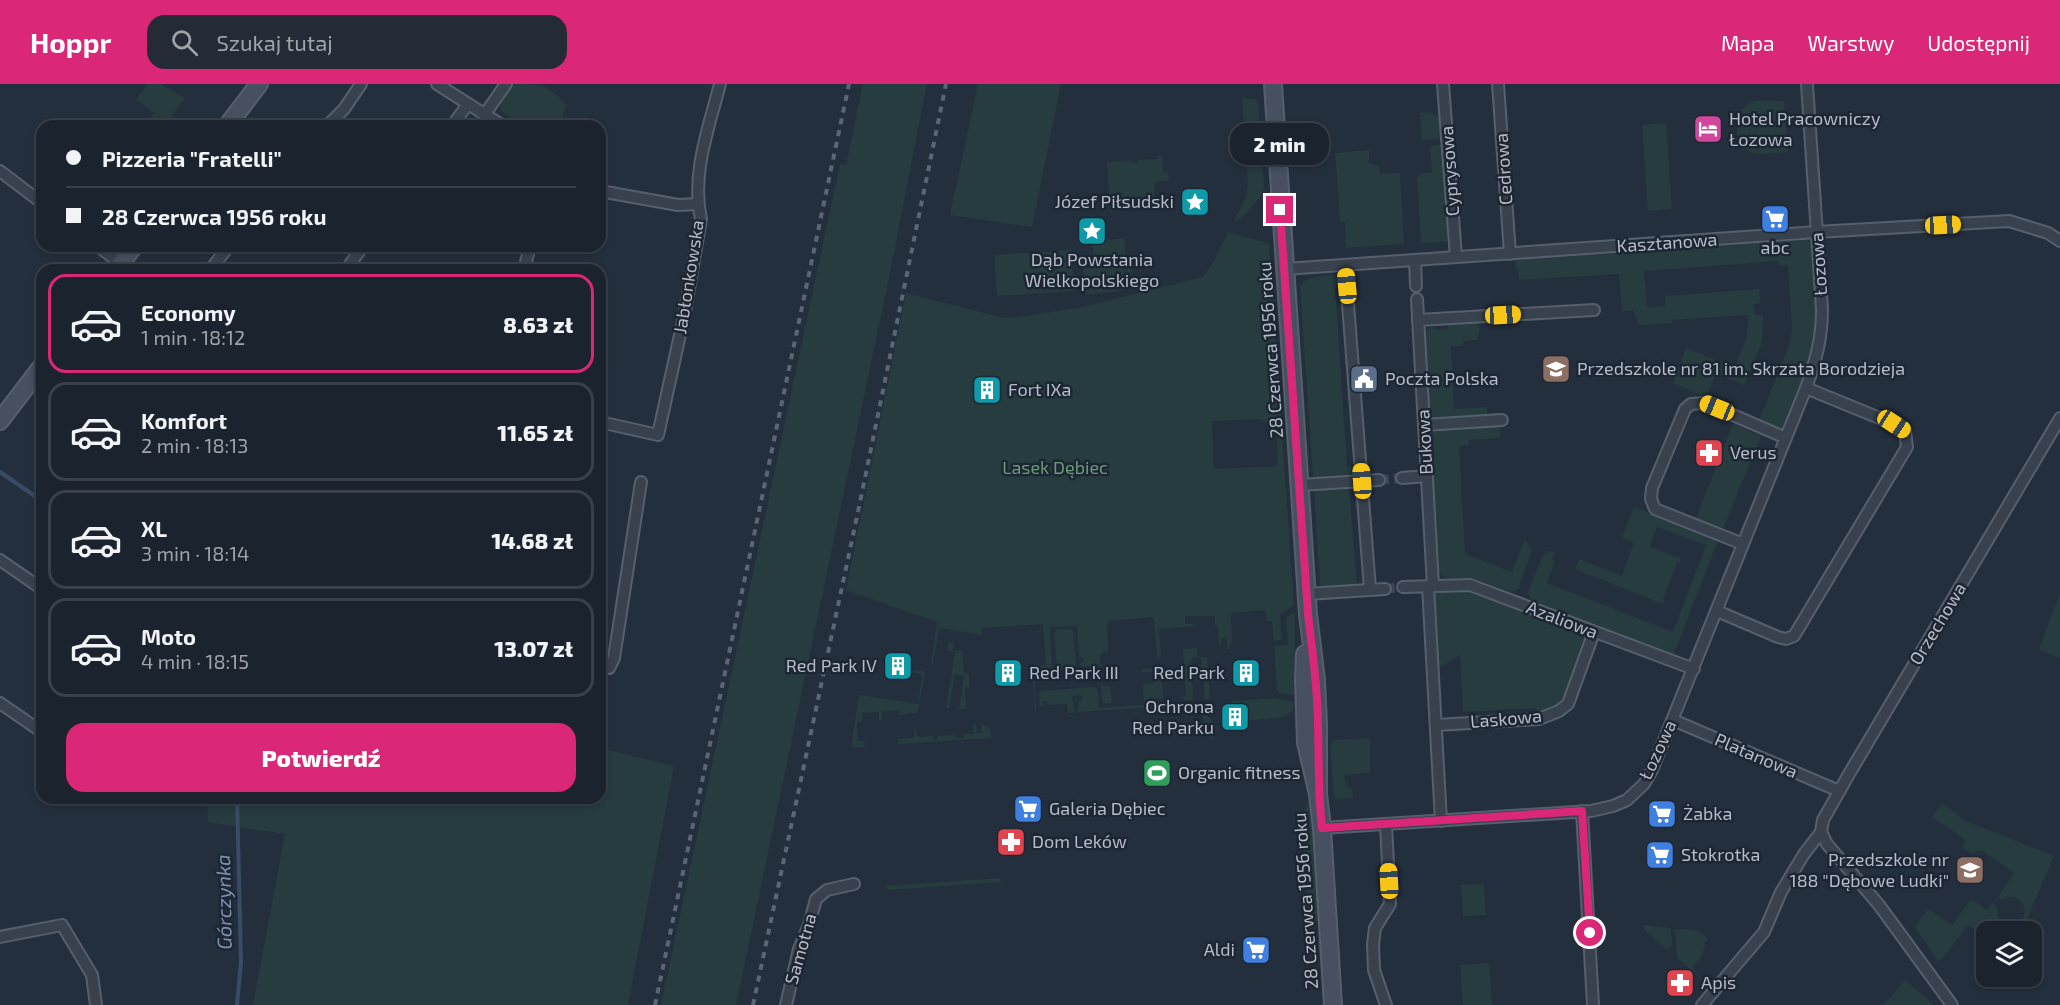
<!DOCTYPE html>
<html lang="pl">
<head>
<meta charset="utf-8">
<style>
  :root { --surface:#1b232e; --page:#242b36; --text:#f1f3f6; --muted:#a0a4aa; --line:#39404a; --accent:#db2777 }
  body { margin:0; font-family:"Exo 2",sans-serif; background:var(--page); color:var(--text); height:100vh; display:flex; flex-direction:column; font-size:22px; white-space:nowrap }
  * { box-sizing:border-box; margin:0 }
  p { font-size:20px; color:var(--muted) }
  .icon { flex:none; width:33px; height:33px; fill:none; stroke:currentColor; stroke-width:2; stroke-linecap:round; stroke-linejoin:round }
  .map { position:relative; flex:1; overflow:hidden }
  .sheet { position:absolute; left:36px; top:180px; width:570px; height:540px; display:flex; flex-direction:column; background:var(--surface); border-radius:18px; box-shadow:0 3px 9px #0003,0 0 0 2px var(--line) }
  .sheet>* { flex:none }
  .banner { position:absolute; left:36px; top:36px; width:570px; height:132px; border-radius:18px; box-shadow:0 3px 9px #0003,0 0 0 2px var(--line); display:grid; align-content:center; height:132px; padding:0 30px; background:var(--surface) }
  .fabs { position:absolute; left:1976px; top:837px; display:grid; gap:12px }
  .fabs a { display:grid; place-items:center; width:66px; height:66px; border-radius:12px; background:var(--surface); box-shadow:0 3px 9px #0003,0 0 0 2px var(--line); font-size:30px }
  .end { position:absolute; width:27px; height:27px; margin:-14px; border:8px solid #db2777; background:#fff; box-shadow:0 0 0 3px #fff }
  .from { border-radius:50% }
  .bubble { position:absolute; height:42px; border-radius:18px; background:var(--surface); box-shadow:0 3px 9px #0003,0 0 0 2px var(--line); font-size:20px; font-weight:800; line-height:42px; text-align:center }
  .car { position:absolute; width:18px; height:36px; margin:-18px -9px; border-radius:8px; box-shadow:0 0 4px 2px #0007; background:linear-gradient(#f5c518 24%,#345 0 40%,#f5c518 0 76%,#345 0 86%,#f5c518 0) }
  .banner b { display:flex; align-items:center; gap:21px; height:57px; font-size:22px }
  .banner b+b { border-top:2px solid var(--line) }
  .banner i { width:15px; height:15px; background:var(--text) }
  ul { padding:10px 0 0; list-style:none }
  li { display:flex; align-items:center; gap:18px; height:99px; margin:0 12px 9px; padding:0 18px; border:3px solid var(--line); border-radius:18px }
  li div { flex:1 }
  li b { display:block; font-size:22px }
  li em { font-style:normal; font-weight:800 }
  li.selected { border-color:var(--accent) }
  li>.icon { width:54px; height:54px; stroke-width:1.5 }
  .cta { display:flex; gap:12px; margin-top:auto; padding:12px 30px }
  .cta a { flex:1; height:69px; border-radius:18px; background:var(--accent); color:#fff; font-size:24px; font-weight:800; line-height:69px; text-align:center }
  header { display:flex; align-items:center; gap:36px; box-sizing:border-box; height:84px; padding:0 30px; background:var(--accent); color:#fff }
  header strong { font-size:28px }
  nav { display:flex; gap:33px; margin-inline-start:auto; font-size:21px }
  .search { width:420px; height:54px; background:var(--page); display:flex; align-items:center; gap:15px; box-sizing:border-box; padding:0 21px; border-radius:18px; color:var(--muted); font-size:22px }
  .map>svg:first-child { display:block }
  .green { fill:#263c3f; fill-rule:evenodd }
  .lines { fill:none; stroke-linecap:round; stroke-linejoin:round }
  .stream { stroke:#394c67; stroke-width:4 }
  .street-tunnel { stroke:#3a4453; stroke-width:10; stroke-dasharray:10 5; stroke-linecap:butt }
  .street-casing { stroke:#565f6c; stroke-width:14 }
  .secondary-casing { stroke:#565f6c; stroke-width:20 }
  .street { stroke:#38414e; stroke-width:10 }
  .secondary { stroke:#465061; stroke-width:16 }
  .rail { stroke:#5a6575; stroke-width:4; stroke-dasharray:6 6; stroke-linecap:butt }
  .route { stroke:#db2777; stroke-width:8 }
  .labels { text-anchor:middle; stroke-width:5; stroke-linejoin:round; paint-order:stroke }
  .poi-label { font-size:18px; fill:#b4bcc9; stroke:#1d2633; text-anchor:start }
  .street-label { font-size:18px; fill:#b4bcc9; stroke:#1d2633 }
  .park-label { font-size:18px; fill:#6b9a76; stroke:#1d2633 }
  .water-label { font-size:20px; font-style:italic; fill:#7c92b1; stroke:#1d2633 }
</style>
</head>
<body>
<header>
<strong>Hoppr</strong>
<div class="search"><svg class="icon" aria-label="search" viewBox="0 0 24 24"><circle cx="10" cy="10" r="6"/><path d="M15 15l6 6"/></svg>Szukaj tutaj</div>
<nav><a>Mapa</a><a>Warstwy</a><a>Udostępnij</a></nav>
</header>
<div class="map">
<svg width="2060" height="921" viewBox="0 0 2060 921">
  <rect width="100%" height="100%" fill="#242f3e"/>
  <g class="green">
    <polygon points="148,0 161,0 185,14 164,42 144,42 154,29 136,15"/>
    <path d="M 514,0 C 543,0 545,0 566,20 L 560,42 L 525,42 L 502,28 L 500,22 Z"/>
    <polygon points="863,0 927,0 887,203 736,921 661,921 840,80 846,81"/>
    <polygon points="978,0 1061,0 1032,143 950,131"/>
    <polygon points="1242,14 1256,15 1256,18 1258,17 1264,104 1261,112 1239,136 1234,138 1246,113 1248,100"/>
    <path d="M 1784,17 L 1788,68 C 1776,69 1755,73 1745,65 C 1733,56 1735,25 1750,19 C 1759,15 1774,17 1784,17 Z"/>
    <polygon points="1428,28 1439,34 1441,55 1422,56 1420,29"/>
    <polygon points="1666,39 1672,125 1648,127 1642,41"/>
    <polygon points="1441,61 1449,157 1421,159 1417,94 1420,90 1432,88 1430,62"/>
    <polygon points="1369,66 1369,79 1379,82 1380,90 1400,89 1404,160 1346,164 1345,138 1340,138 1335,69"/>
    <polygon points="1158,72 1162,72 1163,88 1168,89 1169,97 1154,98 1155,120 1110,128 1107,78 1132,77 1132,79 1138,79 1138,76 1157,75"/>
    <path d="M 1228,148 L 1269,160 L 1294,521 L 1280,531 L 1282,556 L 1274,557 L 1272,537 L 1267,537 L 1265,526 L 1231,529 L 1232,559 L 1230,559 L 1230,565 L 1227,565 L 1226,554 L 1221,554 L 1221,562 L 1219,561 L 1218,541 L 1215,541 L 1215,532 L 1185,532 L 1185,540 L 1194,540 L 1195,542 L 1159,545 L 1161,571 L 1157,575 L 1154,533 L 1107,537 L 1108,567 L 1100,570 L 1102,602 L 1110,602 L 1112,619 L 1105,620 L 1102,617 L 1100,582 L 1083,583 L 1079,580 L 1084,577 L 1083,573 L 1079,573 L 1077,542 L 1050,543 L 1052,583 L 1034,587 L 1036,625 L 1035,628 L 1032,582 L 1046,581 L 1043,540 L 982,544 L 982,551 L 939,544 L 933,581 L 931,580 L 937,538 L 846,506 L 906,209 L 1000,233 L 1011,234 L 1078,224 L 1203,193 L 1213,179 ZM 1260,335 L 1276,343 L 1278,382 L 1214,385 L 1212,337 Z"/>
    <polygon points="1124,154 1126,171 1094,175 1092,158"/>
    <path d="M 1807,156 L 1811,159 C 1813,191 1819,226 1815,258 C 1811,288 1793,318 1782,346 L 1759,336 L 1789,262 L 1792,243 L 1788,181 L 1779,182 L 1778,177 L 1644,187 L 1647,223 L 1666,222 L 1665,212 L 1759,205 L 1760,219 L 1754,220 L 1755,231 L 1763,231 L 1762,258 L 1744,301 L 1716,289 L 1706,313 L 1673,299 L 1686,264 L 1734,284 L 1747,253 L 1748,231 L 1672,236 L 1672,239 L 1639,241 L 1633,226 L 1622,227 L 1619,190 L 1519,196 L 1518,185 L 1516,185 L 1515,176 Z"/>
    <polygon points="1072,166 1074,207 997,212 994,171"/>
    <polygon points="1130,179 1133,205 1086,211 1083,185"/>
    <path d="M 1339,191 L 1342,198 L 1335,202 L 1347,382 L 1356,382 L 1357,386 L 1352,392 L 1318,395 L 1313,392 L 1300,203 C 1308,190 1325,192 1339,191 Z"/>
    <path d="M 1476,238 C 1481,243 1480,249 1477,256 L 1463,257 L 1463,262 L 1451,262 L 1454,325 L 1487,323 L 1487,330 L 1484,333 L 1432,337 L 1429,334 L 1425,248 L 1433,241 L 1434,246 L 1448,245 L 1448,239 Z"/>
    <polygon points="1733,340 1761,352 1723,445 1696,434"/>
    <polygon points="1500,342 1500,354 1469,356 1469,361 1459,362 1465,470 1512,488 1524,457 1528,459 1532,466 1518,505 1511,508 1472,494 1446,494 1439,488 1431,352 1437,346"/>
    <polygon points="1346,401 1349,403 1357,502 1322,503 1320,501 1314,406 1317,403"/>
    <polygon points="1634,423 1718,457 1673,572 1532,517 1528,509 1543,471 1547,467 1555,468 1552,476 1555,477 1547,499 1673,548 1706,461 1657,443 1650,463 1681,475 1679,478 1677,479 1663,515 1664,516 1663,520 1575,485 1579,475 1622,492 1634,459 1622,454"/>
    <polygon points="1432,504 1469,504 1589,549 1563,618 1558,624 1537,632 1536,624 1463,628 1460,571 1444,581 1437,582"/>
    <polygon points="2060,510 2060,575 2039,565"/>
    <polygon points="1293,529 1295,529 1294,609 1292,611 1279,609 1277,606 1274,562 1288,561 1286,534"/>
    <polygon points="1057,546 1071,545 1073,547 1076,580 1073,583 1057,584 1054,549"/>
    <polygon points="954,557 953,566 961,567 962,565 964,590 969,590 969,603 965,604 966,625 959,626 964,592 955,590 949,624 946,624 955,568 946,566 949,559"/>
    <polygon points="1197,564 1198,572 1207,574 1210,615 1205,615 1201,573 1191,574 1193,616 1184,616 1182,613 1186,612 1183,565"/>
    <polygon points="1158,584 1162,587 1163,614 1144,617 1143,600 1154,599 1153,588 1142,588 1142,585"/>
    <polygon points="914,586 923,587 925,590 917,629 899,631 899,626 882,627 882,636 879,637 879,628 862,629 862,638 857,638 858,657 865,657 865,663 851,663 859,611 918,620 922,590 913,589"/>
    <polygon points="1094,603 1098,607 1099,624 1156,620 1159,623 1078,628 1078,619 1082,618 1081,611 1072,612 1075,629 1068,629 1067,620 1048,621 1047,617 1043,617 1043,622 1040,622 1039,610 1042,607"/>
    <polygon points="1275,614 1294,618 1293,626 1284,633 1238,638 1237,628 1232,629 1231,617"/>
    <path d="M 1203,631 C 1214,632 1219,645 1213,655 L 1210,656 L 1209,647 L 1170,649 L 1170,642 L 1203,640 Z"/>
    <polygon points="976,640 977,649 982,649 981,640 990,644 991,654 898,660 898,655 914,654 914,644 916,644 917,653 934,652 934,656 938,655 938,652 954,651 955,654 964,654 964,650 974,650 973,641"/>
    <polygon points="1370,654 1370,689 1344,691 1346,702 1352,705 1353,714 1337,715 1334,712 1330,660 1333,656"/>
    <polygon points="600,664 674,682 628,921 253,921 285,750 208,738 207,714 600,714"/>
    <polygon points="1309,714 1315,755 1320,828 1317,837 1309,839 1302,733"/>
    <path d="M 1942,719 L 1966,737 L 2054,772 L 2022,847 L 1986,848 L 1986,850 L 1968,842 L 1939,878 L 1914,843 L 1928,825 L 1952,841 L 1971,815 L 1987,826 L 1993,819 L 1997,823 L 1998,835 L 2005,840 C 2034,847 2028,802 2002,816 L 1998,813 L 2014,789 L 1981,766 L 1972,770 L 1962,763 L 1966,756 L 1932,733 Z"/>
    <polygon points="1000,794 1001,798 889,806 885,802"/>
    <polygon points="1484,800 1486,831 1463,832 1461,801"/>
    <polygon points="1644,841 1671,844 1672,861 1667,866 1644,845"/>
    <path d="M 1675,845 C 1688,846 1703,844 1708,857 L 1705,858 L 1703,870 L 1692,884 L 1712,903 L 1677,874 Z"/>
    <polygon points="1489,879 1492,921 1463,921 1460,881"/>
    <polygon points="1905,896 1933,920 1933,921 1884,921"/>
  </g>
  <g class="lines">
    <g class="stream">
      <polyline points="0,388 42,417"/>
      <polyline points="237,714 241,878 237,921"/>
    </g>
    <g class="street-tunnel">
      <polyline points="1379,396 1402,394"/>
      <polyline points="1385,505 1403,503"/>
    </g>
    <g class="street-casing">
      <g id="street">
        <polyline points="437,0 503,42"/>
        <polyline points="1443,0 1456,173"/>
        <polyline points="1498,0 1510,170"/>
        <polyline points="485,30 506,0"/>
        <polyline points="327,42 344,25 361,0"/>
        <polyline points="452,42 468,20"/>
        <polyline points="0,87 42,119"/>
        <polyline points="600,107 678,121 698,120"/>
        <polyline points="98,162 121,180"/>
        <polyline points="1415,176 1416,202"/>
        <polyline points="1345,181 1370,505"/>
        <polyline points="1285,185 1817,148 2009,137 2048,149 2060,157"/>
        <polyline points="210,186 229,162"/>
        <polyline points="346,186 363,162"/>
        <polyline points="524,186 530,162"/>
        <polyline points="1417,215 1433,502"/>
        <polyline points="1418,236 1594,226"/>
        <path d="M 600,338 L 658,351 L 685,228 L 701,135 C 691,90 709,43 720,0"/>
        <polyline points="1424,341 1502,336"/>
        <polyline points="1402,394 1427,392"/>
        <polyline points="1300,401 1379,396"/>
        <polyline points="1743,460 1655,425 1651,415 1652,404 1685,325 1691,320 1705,319 1786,354"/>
        <polyline points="0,476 42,505"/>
        <polyline points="1428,502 1441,737"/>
        <polyline points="1403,503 1470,501 1694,585"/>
        <polyline points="1307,510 1385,505"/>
        <polyline points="1717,527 1778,553 1786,555 1794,552 1907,363 1905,347 1894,340 1806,304"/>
        <polyline points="600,583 609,584 614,574 641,398"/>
        <polyline points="0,619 42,648"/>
        <polyline points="1673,636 1839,707"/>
        <polyline points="1436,641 1539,635 1559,627 1568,620 1594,548"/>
        <polyline points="1582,727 1593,921"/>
        <polyline points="1386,741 1390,820 1375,844 1373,860 1374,886 1386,921"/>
        <path d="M 1322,744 L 1591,727 L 1613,722 L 1627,716 L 1644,700 L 1652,686 L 1806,304 C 1816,276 1822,255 1822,225 L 1807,0"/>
        <polyline points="1821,748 1823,736 1849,690 2060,334"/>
        <polyline points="1821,748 1827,760 1879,821 1952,921"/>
        <polyline points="0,853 62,841 92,891 96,921"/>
        <polyline points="786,921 799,865 809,841 816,815 827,806 854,800"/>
        <polyline points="1702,921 1764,848 1781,808 1804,770 1821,748"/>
      </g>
    </g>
    <g class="secondary-casing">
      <g id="secondary">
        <polyline points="1273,0 1308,530 1316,596 1318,641 1318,710"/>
        <polyline points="227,42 259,0"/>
        <polyline points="116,186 134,162"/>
        <polyline points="0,337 42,282"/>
        <polyline points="1305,570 1304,596 1306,659 1318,710 1322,744 1333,921"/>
      </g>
    </g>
    <use href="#street" class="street"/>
    <use href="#secondary" class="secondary"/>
    <g class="rail">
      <polyline points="655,921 849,0"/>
      <polyline points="753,921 859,423 946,0"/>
    </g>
  </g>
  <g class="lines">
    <path class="route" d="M 1280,126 L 1308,530 C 1312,567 1318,604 1318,642 C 1319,676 1318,710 1322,744 L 1582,727 L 1590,849"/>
  </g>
  <defs>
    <g id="hotel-square" transform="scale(1.5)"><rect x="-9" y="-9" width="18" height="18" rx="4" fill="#d1479c" stroke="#1d2633"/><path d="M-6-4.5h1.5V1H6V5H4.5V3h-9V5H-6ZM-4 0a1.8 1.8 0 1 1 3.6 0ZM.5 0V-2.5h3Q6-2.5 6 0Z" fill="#fff"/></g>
    <g id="sight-square" transform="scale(1.5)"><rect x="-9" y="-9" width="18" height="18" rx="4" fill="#0f9aa8" stroke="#1d2633"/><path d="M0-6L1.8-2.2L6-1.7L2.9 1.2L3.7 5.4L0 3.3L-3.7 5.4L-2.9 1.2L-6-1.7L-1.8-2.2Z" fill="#fff"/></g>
    <g id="supermarket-square" transform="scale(1.5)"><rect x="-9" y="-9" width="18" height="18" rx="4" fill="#3f7fe0" stroke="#1d2633"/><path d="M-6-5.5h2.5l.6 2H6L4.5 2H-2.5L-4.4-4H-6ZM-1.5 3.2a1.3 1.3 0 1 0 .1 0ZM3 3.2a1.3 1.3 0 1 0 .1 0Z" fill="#fff"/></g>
    <g id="school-square" transform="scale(1.5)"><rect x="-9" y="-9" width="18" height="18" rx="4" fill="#8d6e63" stroke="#1d2633"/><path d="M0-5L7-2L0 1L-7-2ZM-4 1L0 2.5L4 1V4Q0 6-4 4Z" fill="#fff"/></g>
    <g id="civic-square" transform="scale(1.5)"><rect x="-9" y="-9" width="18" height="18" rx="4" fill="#5c6f8a" stroke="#1d2633"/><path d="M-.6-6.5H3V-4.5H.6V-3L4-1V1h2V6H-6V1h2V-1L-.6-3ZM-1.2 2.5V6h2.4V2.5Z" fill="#fff"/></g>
    <g id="building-square" transform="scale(1.5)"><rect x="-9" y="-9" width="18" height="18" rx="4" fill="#0f9aa8" stroke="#1d2633"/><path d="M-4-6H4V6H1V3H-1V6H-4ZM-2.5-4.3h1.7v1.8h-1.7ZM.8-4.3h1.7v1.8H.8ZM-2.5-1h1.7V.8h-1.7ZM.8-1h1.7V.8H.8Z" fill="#fff"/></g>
    <g id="pharmacy-square" transform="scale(1.5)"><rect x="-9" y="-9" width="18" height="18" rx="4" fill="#e0444e" stroke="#1d2633"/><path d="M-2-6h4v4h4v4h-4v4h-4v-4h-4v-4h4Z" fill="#fff"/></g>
    <g id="stadium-square" transform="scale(1.5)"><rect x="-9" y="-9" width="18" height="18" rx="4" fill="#2e9e5b" stroke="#1d2633"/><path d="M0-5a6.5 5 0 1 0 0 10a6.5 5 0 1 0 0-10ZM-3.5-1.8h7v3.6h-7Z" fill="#fff"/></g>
  </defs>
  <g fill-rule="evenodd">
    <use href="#hotel-square" x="1708" y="45"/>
    <use href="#sight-square" x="1195" y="118"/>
    <use href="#supermarket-square" x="1775" y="135"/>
    <use href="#sight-square" x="1092" y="147"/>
    <use href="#school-square" x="1556" y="285"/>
    <use href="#civic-square" x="1364" y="295"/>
    <use href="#building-square" x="987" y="306"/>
    <use href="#pharmacy-square" x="1709" y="369"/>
    <use href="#building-square" x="898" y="582"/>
    <use href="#building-square" x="1008" y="589"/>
    <use href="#building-square" x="1246" y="589"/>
    <use href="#building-square" x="1235" y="633"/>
    <use href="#stadium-square" x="1157" y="689"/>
    <use href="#supermarket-square" x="1028" y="725"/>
    <use href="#supermarket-square" x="1662" y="730"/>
    <use href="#pharmacy-square" x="1011" y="758"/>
    <use href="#supermarket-square" x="1660" y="771"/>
    <use href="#school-square" x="1970" y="786"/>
    <use href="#supermarket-square" x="1256" y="866"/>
    <use href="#pharmacy-square" x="1680" y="899"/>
  </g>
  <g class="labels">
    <g class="poi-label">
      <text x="1729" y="41">Hotel Pracowniczy<tspan x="1729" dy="21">Łozowa</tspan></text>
      <text x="1174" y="124" text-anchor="end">Józef Piłsudski</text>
      <text x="1775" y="170" text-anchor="middle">abc</text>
      <text x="1092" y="182" text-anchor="middle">Dąb Powstania<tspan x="1092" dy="21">Wielkopolskiego</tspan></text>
      <text x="1577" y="291">Przedszkole nr 81 im. Skrzata Borodzieja</text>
      <text x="1385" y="301">Poczta Polska</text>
      <text x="1008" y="312">Fort IXa</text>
      <text x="1730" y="375">Verus</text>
      <text x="877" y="588" text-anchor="end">Red Park IV</text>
      <text x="1029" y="595">Red Park III</text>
      <text x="1225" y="595" text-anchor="end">Red Park</text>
      <text x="1214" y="629" text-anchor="end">Ochrona<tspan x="1214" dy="21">Red Parku</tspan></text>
      <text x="1178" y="695">Organic fitness</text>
      <text x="1049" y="731">Galeria Dębiec</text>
      <text x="1683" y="736">Żabka</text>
      <text x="1032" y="764">Dom Leków</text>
      <text x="1681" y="777">Stokrotka</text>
      <text x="1949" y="782" text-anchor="end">Przedszkole nr<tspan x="1949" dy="21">188 "Dębowe Ludki"</tspan></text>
      <text x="1235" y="872" text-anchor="end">Aldi</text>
      <text x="1701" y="905">Apis</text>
    </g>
    <g class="street-label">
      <text transform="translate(1504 85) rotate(-94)" y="6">Cedrowa</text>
      <text transform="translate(1450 87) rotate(-94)" y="6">Cyprysowa</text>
      <text transform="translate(1667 159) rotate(-4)" y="6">Kasztanowa</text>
      <text transform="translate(1819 180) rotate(-94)" y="6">Łozowa</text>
      <text transform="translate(689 193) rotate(-81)" y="6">Jabłonkowska</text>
      <text transform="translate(1271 266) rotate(-94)" y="6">28 Czerwca 1956 roku</text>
      <text transform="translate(1425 358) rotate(-93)" y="6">Bukowa</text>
      <text transform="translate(1562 536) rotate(21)" y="6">Azaliowa</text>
      <text transform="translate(1938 540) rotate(-59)" y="6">Orzechowa</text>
      <text transform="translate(1506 635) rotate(-5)" y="6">Laskowa</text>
      <text transform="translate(1658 666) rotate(-65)" y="6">Łozowa</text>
      <text transform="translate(1756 672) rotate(23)" y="6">Platanowa</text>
      <text transform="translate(1306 817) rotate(-94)" y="6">28 Czerwca 1956 roku</text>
      <text transform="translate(801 865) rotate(-74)" y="6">Samotna</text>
    </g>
    <g class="park-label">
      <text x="1055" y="390">Lasek Dębiec</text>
    </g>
    <g class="water-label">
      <text transform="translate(224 818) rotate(-91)" y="7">Górczynka</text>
    </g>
  </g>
</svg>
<div class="fabs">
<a><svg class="icon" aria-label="layers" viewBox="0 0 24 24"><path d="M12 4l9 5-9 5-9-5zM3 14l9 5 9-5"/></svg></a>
</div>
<i class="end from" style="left:1590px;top:849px"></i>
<i class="end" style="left:1280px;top:126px"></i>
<div class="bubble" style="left:1230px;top:39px;width:99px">2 min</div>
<i class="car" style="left:1943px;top:141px;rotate:87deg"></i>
<i class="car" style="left:1347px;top:202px;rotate:355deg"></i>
<i class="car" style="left:1503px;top:231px;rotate:87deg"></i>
<i class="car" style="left:1717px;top:324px;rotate:292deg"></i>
<i class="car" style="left:1894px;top:340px;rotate:123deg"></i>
<i class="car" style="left:1362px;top:397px;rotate:356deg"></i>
<i class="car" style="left:1389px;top:797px;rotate:357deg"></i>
<div class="banner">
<b><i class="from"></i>Pizzeria &quot;Fratelli&quot;</b>
<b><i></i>28 Czerwca 1956 roku</b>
</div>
<section class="sheet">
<ul>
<li class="selected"><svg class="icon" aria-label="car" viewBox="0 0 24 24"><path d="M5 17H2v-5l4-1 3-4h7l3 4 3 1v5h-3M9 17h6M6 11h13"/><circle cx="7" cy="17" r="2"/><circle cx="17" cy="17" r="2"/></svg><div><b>Economy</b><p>1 min · 18:12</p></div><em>8.63 zł</em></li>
<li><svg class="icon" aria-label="car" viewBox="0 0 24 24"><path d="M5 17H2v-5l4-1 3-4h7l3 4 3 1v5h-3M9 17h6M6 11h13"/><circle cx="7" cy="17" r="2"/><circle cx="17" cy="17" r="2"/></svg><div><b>Komfort</b><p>2 min · 18:13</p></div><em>11.65 zł</em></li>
<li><svg class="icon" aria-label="car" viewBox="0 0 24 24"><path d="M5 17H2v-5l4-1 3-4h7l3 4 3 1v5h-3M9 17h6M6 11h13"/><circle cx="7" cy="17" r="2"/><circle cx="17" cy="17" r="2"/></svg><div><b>XL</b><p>3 min · 18:14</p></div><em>14.68 zł</em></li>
<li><svg class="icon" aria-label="car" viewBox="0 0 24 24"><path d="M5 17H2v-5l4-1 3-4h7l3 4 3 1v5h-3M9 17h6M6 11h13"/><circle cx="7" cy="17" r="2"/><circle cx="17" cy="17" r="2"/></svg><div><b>Moto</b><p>4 min · 18:15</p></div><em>13.07 zł</em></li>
</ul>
<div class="cta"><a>Potwierdź</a></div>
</section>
</div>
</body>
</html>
